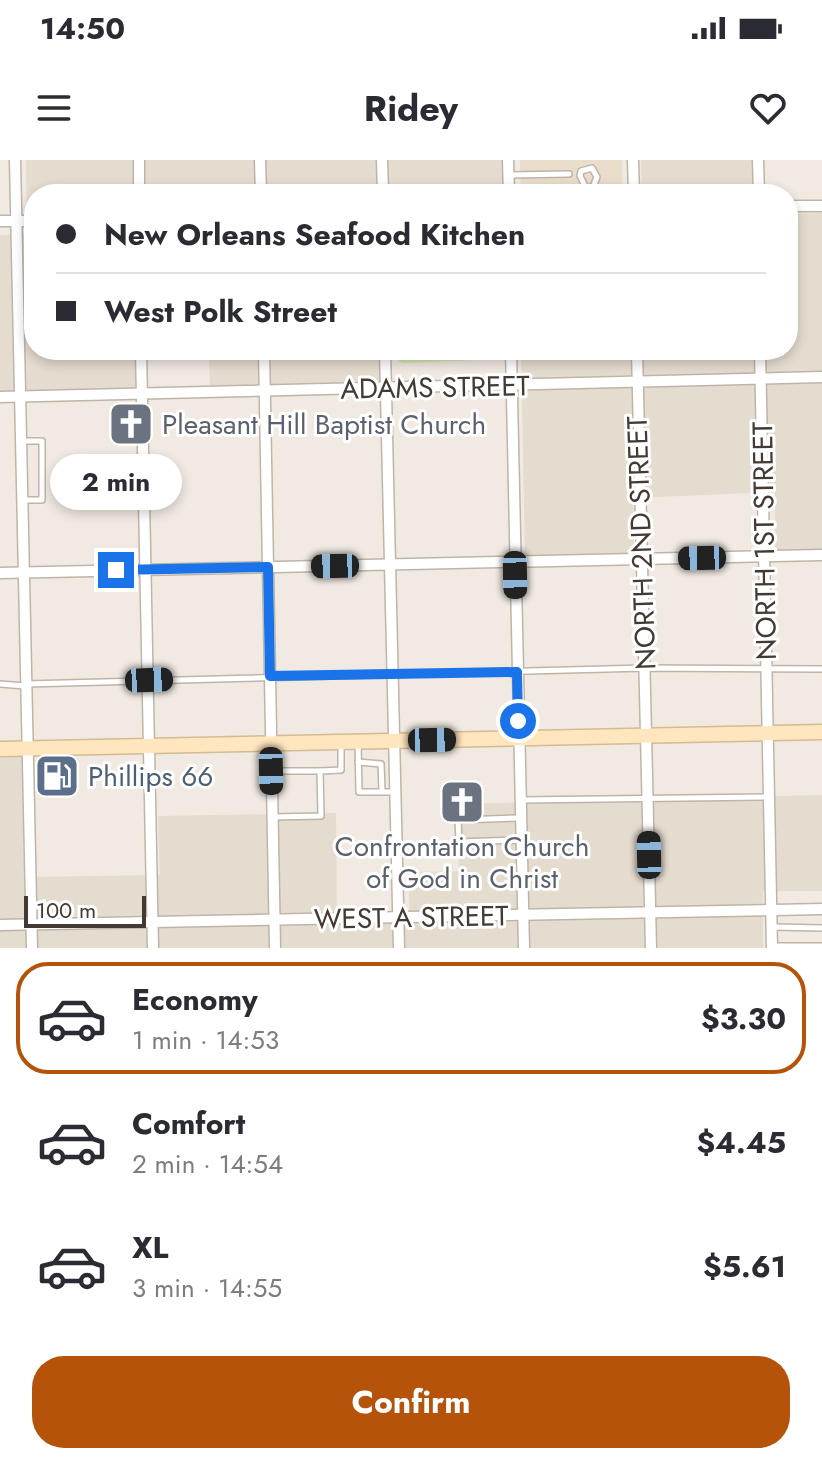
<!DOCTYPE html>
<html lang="en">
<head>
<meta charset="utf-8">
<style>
  :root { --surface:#fff; --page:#f7f7f7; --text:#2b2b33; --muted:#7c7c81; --line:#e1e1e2; --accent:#b45309 }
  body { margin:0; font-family:Jost,sans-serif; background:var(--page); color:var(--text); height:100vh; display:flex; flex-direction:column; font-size:30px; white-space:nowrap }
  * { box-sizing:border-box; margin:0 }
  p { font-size:26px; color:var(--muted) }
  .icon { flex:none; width:44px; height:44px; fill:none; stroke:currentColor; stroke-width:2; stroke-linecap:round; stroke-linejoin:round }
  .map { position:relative; height:788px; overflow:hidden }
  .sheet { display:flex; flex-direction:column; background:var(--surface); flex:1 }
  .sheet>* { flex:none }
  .top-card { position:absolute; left:24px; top:24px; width:774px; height:176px; border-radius:32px; box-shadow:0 4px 12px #0003; display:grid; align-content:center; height:176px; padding:0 32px; background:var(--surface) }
  .scale { position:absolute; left:24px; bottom:20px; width:122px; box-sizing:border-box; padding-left:8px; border:4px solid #433a33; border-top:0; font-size:22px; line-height:28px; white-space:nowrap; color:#433a33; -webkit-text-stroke:6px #fff; paint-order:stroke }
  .end { position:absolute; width:36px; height:36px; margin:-18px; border:10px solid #1a73e8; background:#fff; box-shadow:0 0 0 4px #fff }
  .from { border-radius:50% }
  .bubble { position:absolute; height:56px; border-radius:28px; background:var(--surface); box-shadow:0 4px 12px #0003; font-size:26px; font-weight:700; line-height:56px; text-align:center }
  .car { position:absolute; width:24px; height:48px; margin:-24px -12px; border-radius:10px; box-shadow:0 0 6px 2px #0007; background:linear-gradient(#222 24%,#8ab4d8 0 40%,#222 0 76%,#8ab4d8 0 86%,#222 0) }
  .top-card b { display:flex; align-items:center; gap:28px; height:76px; font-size:30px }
  .top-card b+b { border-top:2px solid var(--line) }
  .top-card i { width:20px; height:20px; background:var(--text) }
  ul { padding:14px 0 0; list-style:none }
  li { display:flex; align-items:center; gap:24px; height:112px; margin:0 16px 12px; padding:0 16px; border:4px solid transparent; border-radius:32px }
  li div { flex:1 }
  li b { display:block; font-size:30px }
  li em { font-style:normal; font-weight:700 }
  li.on { border-color:var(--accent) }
  li>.icon { width:72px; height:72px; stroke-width:1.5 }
  .button { display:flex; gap:16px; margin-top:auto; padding:16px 32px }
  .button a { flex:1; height:92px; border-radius:32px; background:var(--accent); color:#fff; font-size:32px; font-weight:700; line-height:92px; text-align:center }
  .status { display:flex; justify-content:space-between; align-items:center; height:56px; padding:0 40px; background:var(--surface); direction:ltr }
  .status svg { height:22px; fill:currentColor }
  header { display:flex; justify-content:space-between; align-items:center; height:104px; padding:0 32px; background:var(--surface); font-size:36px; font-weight:700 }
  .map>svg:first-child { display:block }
  .residential { fill:#e5dcd0 }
  .education { fill:#ebddcb }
  .green { fill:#d4e7aa }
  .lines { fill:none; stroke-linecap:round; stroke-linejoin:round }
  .service-casing { stroke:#bfb4a8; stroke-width:8 }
  .minor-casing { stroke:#bfb4a8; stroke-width:13 }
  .secondary-casing { stroke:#d5ba93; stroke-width:17 }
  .service { stroke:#fff; stroke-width:5 }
  .minor { stroke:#fff; stroke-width:10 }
  .secondary { stroke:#ffe6be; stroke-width:14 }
  .route { stroke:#1a73e8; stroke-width:10 }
  .labels { text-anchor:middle; stroke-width:6; stroke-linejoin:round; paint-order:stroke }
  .street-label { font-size:28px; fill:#433a33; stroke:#fff }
  .worship-label { font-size:28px; fill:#5b616d; stroke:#fff; text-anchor:start }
  .service-label { font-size:28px; fill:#4e5e75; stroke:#fff; text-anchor:start }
</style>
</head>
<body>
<div class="status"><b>14:50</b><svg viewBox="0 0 49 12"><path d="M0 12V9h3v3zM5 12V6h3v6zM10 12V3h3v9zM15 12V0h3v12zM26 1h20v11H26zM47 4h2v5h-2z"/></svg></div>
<header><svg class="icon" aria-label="menu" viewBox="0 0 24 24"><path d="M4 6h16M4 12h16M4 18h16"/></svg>Ridey<svg class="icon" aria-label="heart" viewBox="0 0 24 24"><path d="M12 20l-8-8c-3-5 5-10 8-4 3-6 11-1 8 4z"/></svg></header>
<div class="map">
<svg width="822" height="788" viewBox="0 0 822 788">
  <rect width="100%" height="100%" fill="#f1eae2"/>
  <g class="residential">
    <polygon points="26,0 505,0 506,34 34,34 34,190 135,190 135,233 0,236 0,75 27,74"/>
    <polygon points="641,0 755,0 756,34 642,34"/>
    <polygon points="822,53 822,391 775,392 775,332 633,338 634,396 525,398 521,190 788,190 788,54"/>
    <polygon points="209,190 379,190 380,230 210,232"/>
    <polygon points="22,593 24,717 160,715 158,656 336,653 337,762 410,761 408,712 459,711 456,644 822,635 822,731 763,731 763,788 0,788 0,594"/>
  </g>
  <polygon class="education" points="520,0 622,0 622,34 521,34"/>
  <polygon class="green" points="398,190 498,190 498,199 402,203 397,199"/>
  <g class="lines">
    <g class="service-casing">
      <g id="service">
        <polyline points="509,15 569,14"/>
        <polyline points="587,30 594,25 597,17 592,8 581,11 580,16 589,34"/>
        <polyline points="22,281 42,281 42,340 23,340"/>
        <polyline points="0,524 25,526"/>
        <polyline points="26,524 645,508 822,509"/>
        <polyline points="358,582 359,632 395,632"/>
        <polyline points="358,602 381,604 382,631"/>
        <polyline points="273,611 320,611"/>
        <polyline points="521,640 769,637"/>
        <polyline points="273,657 321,656 320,611 341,610 341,586"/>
        <polyline points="519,658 458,660 459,682 521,680"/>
        <polyline points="773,767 822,768"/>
        <polyline points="772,786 822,786"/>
      </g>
    </g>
    <g class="minor-casing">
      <g id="minor">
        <polyline points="15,0 32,788"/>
        <polyline points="139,0 139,34"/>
        <polyline points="260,0 261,34"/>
        <polyline points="382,0 383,34"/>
        <polyline points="508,0 509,34"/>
        <polyline points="633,0 634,34"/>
        <polyline points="758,0 759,34"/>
        <polyline points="788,46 822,46"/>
        <polyline points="0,61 34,61"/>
        <polyline points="141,190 153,788"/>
        <polyline points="264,190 275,788"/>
        <polyline points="385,190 399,788"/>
        <polyline points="511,190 524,788"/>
        <polyline points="637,190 651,788"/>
        <polyline points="760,190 772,788"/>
        <polyline points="0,237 822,217"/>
        <polyline points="0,413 822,395"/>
        <polyline points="0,765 822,749"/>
      </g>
    </g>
    <g class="secondary-casing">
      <polyline id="secondary" points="0,589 822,572"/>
    </g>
    <use href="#service" class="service"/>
    <use href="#minor" class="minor"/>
    <use href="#secondary" class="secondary"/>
  </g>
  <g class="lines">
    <polyline class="route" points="116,410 268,407 270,516 517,512 518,561"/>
  </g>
  <defs>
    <g id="church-square" transform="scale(2.3)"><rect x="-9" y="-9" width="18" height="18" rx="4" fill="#6b7280" stroke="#fff"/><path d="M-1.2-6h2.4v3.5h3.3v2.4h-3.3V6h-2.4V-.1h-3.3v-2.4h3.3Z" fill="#fff"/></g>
    <g id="fuel-square" transform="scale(2.3)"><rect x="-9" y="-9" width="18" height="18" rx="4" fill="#5c6f8a" stroke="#fff"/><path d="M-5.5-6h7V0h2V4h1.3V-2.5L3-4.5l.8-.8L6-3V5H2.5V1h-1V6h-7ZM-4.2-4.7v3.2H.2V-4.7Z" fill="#fff"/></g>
  </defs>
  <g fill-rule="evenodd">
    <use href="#church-square" x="131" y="264"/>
    <use href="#fuel-square" x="57" y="616"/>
    <use href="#church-square" x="462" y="642"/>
  </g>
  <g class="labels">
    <g class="street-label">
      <text transform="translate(435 227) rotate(-1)" y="10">ADAMS STREET</text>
      <text transform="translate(764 381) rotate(-91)" y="10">NORTH 1ST STREET</text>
      <text transform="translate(641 383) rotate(-92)" y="10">NORTH 2ND STREET</text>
      <text transform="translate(411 757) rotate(-1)" y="10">WEST A STREET</text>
    </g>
    <g class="worship-label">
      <text x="162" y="274">Pleasant Hill Baptist Church</text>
      <text x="462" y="696" text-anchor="middle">Confrontation Church<tspan x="462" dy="32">of God in Christ</tspan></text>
    </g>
    <g class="service-label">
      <text x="88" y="626">Phillips 66</text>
    </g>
  </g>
</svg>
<div class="scale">100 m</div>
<i class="end from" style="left:518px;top:561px"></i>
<i class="end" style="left:116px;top:410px"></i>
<div class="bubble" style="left:50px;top:294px;width:132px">2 min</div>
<i class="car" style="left:702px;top:398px;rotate:269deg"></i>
<i class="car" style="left:335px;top:406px;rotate:269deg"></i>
<i class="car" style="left:515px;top:415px;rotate:179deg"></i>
<i class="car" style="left:149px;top:520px;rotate:88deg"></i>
<i class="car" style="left:432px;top:580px;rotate:89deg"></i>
<i class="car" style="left:271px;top:611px;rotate:179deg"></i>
<i class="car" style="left:649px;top:695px;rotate:359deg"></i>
<div class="top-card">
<b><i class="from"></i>New Orleans Seafood Kitchen</b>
<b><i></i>West Polk Street</b>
</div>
</div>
<section class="sheet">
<ul>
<li class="on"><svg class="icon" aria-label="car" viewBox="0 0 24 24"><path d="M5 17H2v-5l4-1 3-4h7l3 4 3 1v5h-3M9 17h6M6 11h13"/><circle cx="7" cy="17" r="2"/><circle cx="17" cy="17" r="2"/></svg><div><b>Economy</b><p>1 min · 14:53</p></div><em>$3.30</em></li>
<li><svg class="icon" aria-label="car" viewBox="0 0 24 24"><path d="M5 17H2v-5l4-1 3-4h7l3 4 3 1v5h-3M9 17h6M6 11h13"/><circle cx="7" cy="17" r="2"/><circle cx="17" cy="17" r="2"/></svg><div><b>Comfort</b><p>2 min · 14:54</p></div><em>$4.45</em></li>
<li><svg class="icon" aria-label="car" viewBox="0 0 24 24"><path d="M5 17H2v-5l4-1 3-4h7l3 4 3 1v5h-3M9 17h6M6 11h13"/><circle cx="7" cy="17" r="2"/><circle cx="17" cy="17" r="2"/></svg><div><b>XL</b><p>3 min · 14:55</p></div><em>$5.61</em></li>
</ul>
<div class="button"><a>Confirm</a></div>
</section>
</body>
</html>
